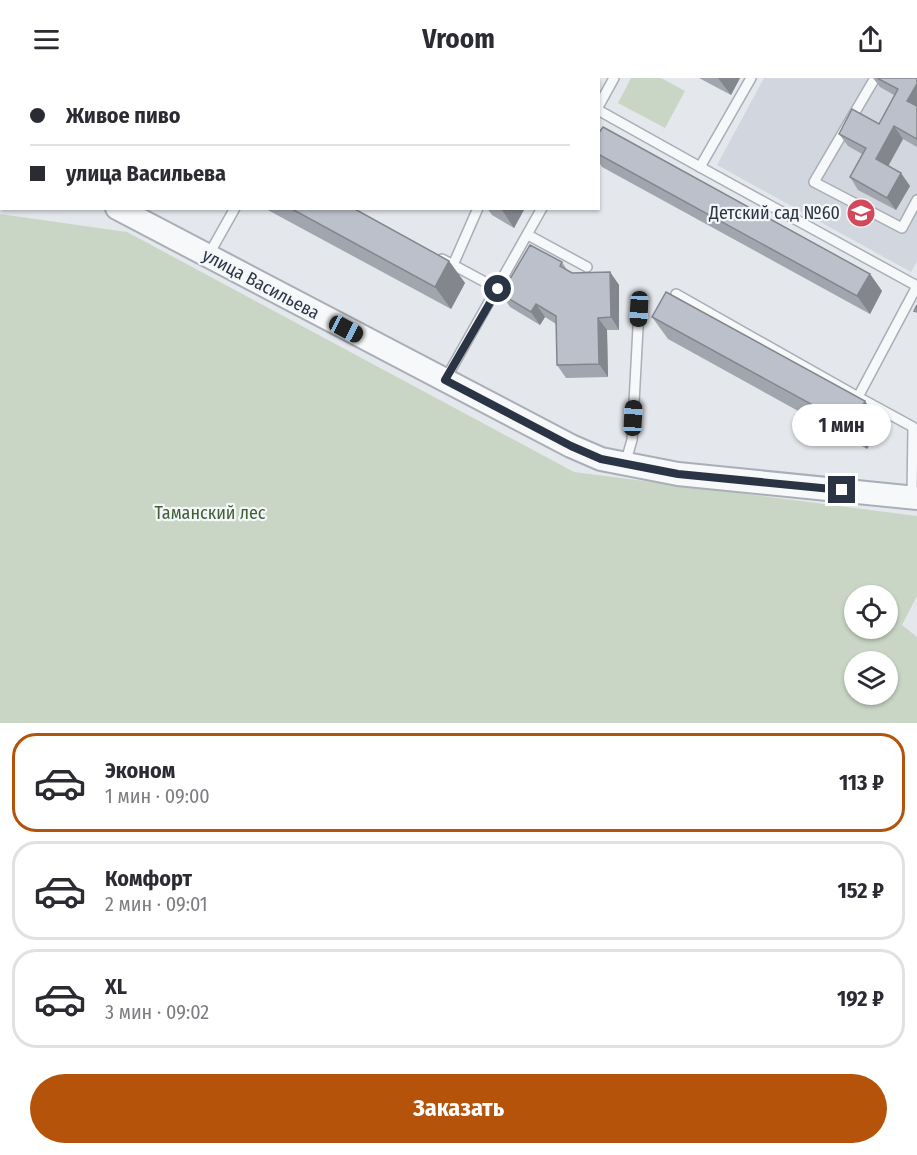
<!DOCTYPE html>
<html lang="ru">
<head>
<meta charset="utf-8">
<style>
  :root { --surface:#fff; --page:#f2f2f3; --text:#2b2b33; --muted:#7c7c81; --line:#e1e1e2; --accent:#b45309 }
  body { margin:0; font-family:"Fira Sans Condensed",sans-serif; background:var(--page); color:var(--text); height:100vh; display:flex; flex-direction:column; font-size:22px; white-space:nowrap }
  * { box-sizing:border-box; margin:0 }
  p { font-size:20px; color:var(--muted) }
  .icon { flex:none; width:33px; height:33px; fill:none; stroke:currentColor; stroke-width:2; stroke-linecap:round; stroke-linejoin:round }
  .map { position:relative; height:645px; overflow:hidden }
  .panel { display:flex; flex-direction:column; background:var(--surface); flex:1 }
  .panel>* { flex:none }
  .hud { position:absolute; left:0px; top:0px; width:600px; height:132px; box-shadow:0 2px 4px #0004; display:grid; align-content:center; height:132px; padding:0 30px; background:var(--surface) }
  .buttons { position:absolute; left:844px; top:507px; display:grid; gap:12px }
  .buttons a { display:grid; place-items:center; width:54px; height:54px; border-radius:50%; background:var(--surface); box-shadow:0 2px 4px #0004; font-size:30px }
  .end { position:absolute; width:27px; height:27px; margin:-14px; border:8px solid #2b3445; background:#fff; box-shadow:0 0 0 3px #fff }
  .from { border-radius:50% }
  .bubble { position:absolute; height:42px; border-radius:21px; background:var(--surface); box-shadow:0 2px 4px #0004; font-size:20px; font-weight:700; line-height:42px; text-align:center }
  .car { position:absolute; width:18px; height:36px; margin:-18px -9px; border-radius:8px; box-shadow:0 0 4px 2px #0007; background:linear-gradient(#222 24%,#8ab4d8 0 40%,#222 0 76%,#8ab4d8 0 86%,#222 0) }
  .hud b { display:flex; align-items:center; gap:21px; height:57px; font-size:22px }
  .hud b+b { border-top:2px solid var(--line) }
  .hud i { width:15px; height:15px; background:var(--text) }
  ul { padding:10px 0 0; list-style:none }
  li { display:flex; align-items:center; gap:18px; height:99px; margin:0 12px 9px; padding:0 18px; border:3px solid var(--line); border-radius:24px }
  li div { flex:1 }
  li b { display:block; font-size:22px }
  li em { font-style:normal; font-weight:700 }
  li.selected { border-color:var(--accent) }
  li>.icon { width:54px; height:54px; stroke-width:1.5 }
  .action { display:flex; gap:12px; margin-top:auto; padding:12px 30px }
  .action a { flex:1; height:69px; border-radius:36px; background:var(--accent); color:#fff; font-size:24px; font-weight:700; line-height:69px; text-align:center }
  header { display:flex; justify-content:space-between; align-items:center; height:78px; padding:0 30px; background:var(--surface); font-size:27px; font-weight:700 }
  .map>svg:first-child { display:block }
  .built { fill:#d2d6de }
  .green { fill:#c9d6c5; fill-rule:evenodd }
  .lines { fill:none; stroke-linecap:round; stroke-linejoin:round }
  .service-casing { stroke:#a9aeb7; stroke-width:12 }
  .tertiary-casing { stroke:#a9aeb7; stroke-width:26 }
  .service { stroke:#f7f8fa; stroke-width:9 }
  .tertiary { stroke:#f7f8fa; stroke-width:22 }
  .wall { fill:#a1a5ae }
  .shaded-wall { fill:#83868d }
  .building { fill:#bbc0ca; stroke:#83868d; stroke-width:1.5 }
  .route { stroke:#2b3445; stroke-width:8 }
  .labels { text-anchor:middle; stroke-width:4.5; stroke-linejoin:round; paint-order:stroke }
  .poi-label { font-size:18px; fill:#2b3445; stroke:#f4f6f9; text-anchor:end }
  .street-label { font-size:18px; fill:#2b3445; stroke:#f4f6f9 }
  .park-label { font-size:18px; fill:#3f6138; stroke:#f4f6f9 }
</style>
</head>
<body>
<header><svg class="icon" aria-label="menu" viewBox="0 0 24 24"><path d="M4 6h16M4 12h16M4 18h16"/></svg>Vroom<svg class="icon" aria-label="share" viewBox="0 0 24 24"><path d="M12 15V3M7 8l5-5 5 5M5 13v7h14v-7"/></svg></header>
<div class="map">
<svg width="917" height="645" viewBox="0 0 917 645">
  <rect width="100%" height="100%" fill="#e4e7ec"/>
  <polygon class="built" points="764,0 917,0 917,183 911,194 717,87"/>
  <g class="green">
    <polygon points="631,0 661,0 685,13 665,50 618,25"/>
    <path d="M 0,136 L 127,154 L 574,394 L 917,438 L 917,518 L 902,547 L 917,559 L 917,645 L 0,645 ZM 855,518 L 888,518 L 888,550 L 855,550 ZM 855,584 L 888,584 L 888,616 L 855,616 Z"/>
  </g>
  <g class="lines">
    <g class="service-casing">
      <g id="service">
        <polyline points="441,0 442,2"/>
        <polyline points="875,0 814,104 902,150 917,122"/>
        <polyline points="107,2 107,0"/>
        <polyline points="598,29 614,0"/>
        <polyline points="598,32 700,89 751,0"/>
        <polyline points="700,89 917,208"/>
        <polyline points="528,157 587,189"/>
        <polyline points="208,178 235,130"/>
        <polyline points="442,181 498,211"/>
        <polyline points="453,187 478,130"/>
        <polyline points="676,216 858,319"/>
        <polyline points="445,302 542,130"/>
        <polyline points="625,386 632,362 639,231"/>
        <polyline points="912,419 913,349 858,319 917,208"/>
      </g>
    </g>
    <g class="tertiary-casing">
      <g id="tertiary">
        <polyline points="0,68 2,69"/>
        <polyline points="117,130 571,368 601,381 678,396 917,420"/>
      </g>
    </g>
    <use href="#service" class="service"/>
    <use href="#tertiary" class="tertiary"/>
  </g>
  <g class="wall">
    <polygon points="25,0 75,0 74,2 28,2"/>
    <polygon points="337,0 409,0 410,2 340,2"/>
    <polygon points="699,0 740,0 731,17"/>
    <polygon points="873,0 917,0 917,69 903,61 888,88 910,108 896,132 858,112 850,99 862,76 848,68 839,56 879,46 894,17 880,9"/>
    <polygon points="598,56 870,196 882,213 870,236 602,89 598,83"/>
    <polygon points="264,130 353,130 449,183 465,205 451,231"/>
    <polygon points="487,130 525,130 514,150 492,137"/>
    <polygon points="562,184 567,192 572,195 610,194 619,207 619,252 607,252 608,299 566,300 557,287 556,246 545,239 540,247 510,229 501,216"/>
    <polygon points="652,239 865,323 881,346 867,371 668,261"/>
  </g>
  <g class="shaded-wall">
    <polygon points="49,0 75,0 74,2 50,2"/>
    <rect x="203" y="0" width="16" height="2"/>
    <polygon points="396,0 409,0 410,2 395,2"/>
    <polygon points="575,0 597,0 596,2 574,2"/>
    <polygon points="718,0 740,0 731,17"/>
    <polygon points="917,6 917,34 907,23"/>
    <polygon points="894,48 903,61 885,94 876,81"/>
    <polygon points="901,95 910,108 896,132 887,120"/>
    <polygon points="503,130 525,130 514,150 502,132"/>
    <polygon points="449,183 465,205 451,231 435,209"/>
    <polygon points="610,194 619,207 619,252 611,239"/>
    <polygon points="870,196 882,213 870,236 857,218"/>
    <polygon points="536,226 545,239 540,247 531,234"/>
    <polygon points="598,240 607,252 608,299 599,286"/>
    <polygon points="865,323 881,346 867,371 851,348"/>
  </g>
  <g class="building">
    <rect x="117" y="0" width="52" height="2"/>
    <rect x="169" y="0" width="34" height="2"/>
    <polygon points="363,0 396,0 395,2 366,2"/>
    <polygon points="546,0 575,0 574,2 545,2"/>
    <polygon points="877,0 917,0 917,6 907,23 917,28 917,61 894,48 876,81 901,95 887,120 850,99 866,70 839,56 852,31 879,46 898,11"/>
    <polygon points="603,49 870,196 857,218 598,76 598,56"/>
    <polygon points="290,130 353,130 449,183 435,209"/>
    <polygon points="530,167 562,184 560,188 572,195 610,194 611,239 598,240 599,286 557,287 556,238 536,226 531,234 501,216"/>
    <polygon points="666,214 865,323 851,348 652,239"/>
    <polygon points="917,227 917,234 914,233"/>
  </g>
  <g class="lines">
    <polyline class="route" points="498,211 445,302 571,368 601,381 678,396 842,412"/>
  </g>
  <defs>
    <g id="school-disc" transform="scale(1.5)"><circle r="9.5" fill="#d1495b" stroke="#f4f6f9"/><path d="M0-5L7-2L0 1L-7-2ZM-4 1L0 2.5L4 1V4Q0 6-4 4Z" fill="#fff"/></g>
  </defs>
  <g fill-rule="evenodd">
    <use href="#school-disc" x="861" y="135"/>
  </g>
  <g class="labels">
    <g class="poi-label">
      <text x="840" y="141">Детский сад №60</text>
    </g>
    <g class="street-label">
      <text transform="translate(261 206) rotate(28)" y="6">улица Васильева</text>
    </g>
    <g class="park-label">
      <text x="210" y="441">Таманский лес</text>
    </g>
  </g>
</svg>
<div class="buttons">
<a><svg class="icon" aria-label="locate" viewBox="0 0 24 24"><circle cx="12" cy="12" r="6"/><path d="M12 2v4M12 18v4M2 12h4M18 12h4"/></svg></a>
<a><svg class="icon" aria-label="layers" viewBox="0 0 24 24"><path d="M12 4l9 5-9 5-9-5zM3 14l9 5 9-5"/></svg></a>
</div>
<i class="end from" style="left:498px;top:211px"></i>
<i class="end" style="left:842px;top:412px"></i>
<div class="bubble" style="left:792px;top:326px;width:99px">1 мин</div>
<i class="car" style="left:639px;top:231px;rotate:183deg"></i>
<i class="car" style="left:346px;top:251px;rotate:118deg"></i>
<i class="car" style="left:633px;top:340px;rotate:3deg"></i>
<div class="hud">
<b><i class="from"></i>Живое пиво</b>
<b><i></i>улица Васильева</b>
</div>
</div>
<section class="panel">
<ul>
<li class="selected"><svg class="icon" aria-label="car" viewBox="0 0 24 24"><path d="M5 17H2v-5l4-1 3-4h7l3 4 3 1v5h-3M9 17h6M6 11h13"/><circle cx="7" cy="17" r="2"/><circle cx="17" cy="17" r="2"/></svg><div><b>Эконом</b><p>1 мин · 09:00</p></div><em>113 ₽</em></li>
<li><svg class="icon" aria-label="car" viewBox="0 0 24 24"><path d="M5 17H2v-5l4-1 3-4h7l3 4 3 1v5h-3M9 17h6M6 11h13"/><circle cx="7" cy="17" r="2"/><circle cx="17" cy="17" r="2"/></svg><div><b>Комфорт</b><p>2 мин · 09:01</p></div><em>152 ₽</em></li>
<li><svg class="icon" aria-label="car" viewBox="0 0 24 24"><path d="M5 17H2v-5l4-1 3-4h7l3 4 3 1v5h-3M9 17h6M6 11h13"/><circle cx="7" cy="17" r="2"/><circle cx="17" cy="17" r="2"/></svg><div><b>XL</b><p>3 мин · 09:02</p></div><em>192 ₽</em></li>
</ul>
<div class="action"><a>Заказать</a></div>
</section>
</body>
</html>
